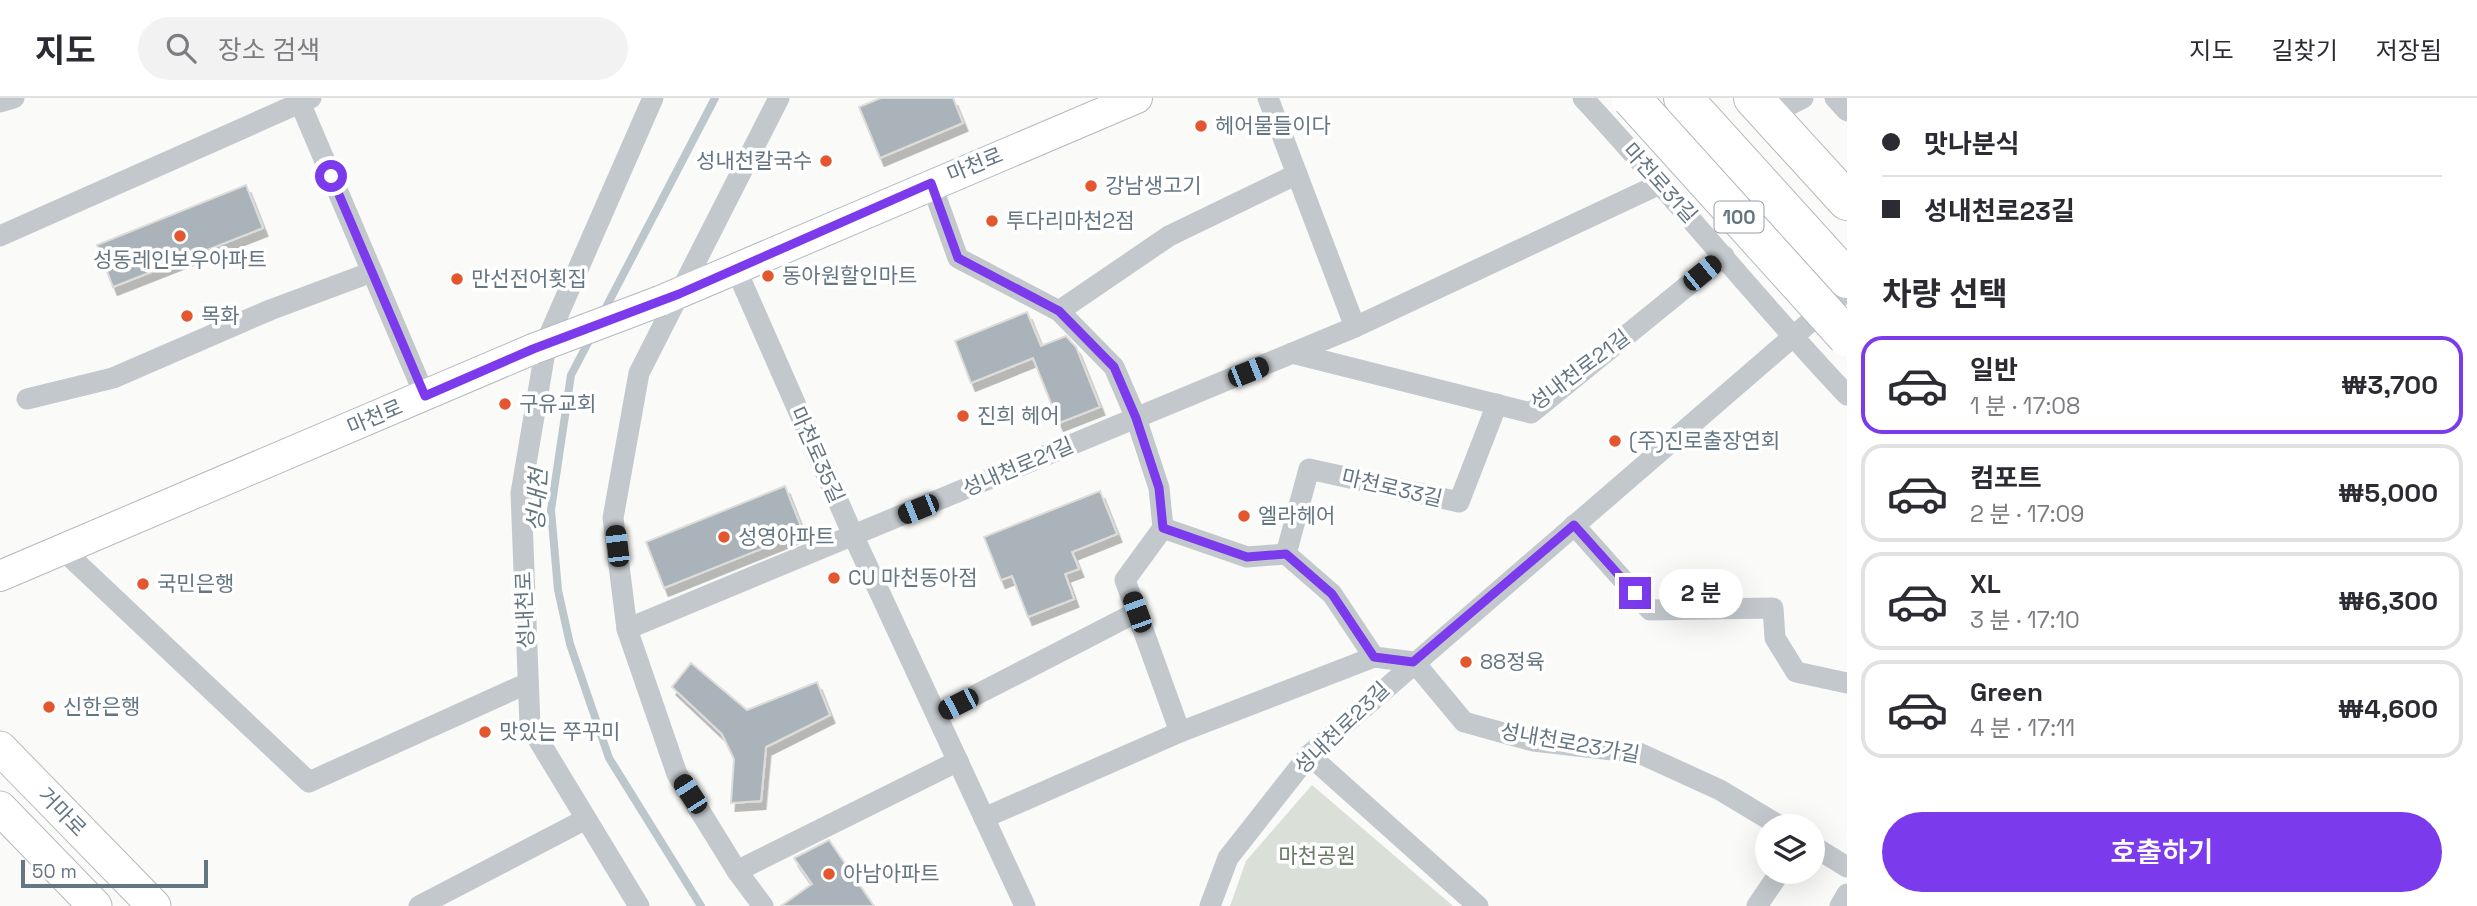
<!DOCTYPE html>
<html lang="ko">
<head>
<meta charset="utf-8">
<style>
  :root { --surface:#fff; --page:#f2f2f3; --text:#2b2b33; --muted:#7c7c81; --line:#e1e1e2; --accent:#7c3aed }
  body { margin:0; font-family:"Space Grotesk","Noto Sans KR",sans-serif; background:var(--page); color:var(--text); height:100vh; display:flex; flex-direction:column; font-size:26px; white-space:nowrap }
  * { box-sizing:border-box; margin:0 }
  p { font-size:23px; color:var(--muted) }
  .icon { flex:none; width:38px; height:38px; fill:none; stroke:currentColor; stroke-width:2; stroke-linecap:round; stroke-linejoin:round }
  .map { position:relative; flex:1; overflow:hidden }
  .side { display:flex; flex-direction:column; background:var(--surface); width:630px }
  .side>* { flex:none }
  .hud { display:grid; align-content:center; height:154px; padding:0 35px; background:var(--surface) }
  .buttons { position:absolute; left:1755px; top:716px; display:grid; gap:14px }
  .buttons a { display:grid; place-items:center; width:70px; height:70px; border-radius:50%; background:var(--surface); box-shadow:0 7px 28px #0002; font-size:35px }
  .scale { position:absolute; left:21px; bottom:18px; width:187px; box-sizing:border-box; padding-left:7px; border:4px solid #657683; border-top:0; font-size:19px; line-height:24px; white-space:nowrap; color:#657683; -webkit-text-stroke:5px #fff; paint-order:stroke }
  .end { position:absolute; width:32px; height:32px; margin:-16px; border:9px solid #7c3aed; background:#fff; box-shadow:0 0 0 4px #fff }
  .from { border-radius:50% }
  .bubble { position:absolute; height:49px; border-radius:24px; background:var(--surface); box-shadow:0 7px 28px #0002; font-size:23px; font-weight:600; line-height:49px; text-align:center }
  .car { position:absolute; width:21px; height:42px; margin:-21px -10px; border-radius:9px; box-shadow:0 0 5px 2px #0007; background:linear-gradient(#222 24%,#8ab4d8 0 40%,#222 0 76%,#8ab4d8 0 86%,#222 0) }
  .hud b { display:flex; align-items:center; gap:24px; height:66px; font-size:26px }
  .hud b+b { border-top:2px solid var(--line) }
  .hud i { width:18px; height:18px; background:var(--text) }
  ul { padding:0; list-style:none }
  li { display:flex; align-items:center; gap:21px; height:98px; margin:0 14px 10px; padding:0 21px; border:4px solid var(--line); border-radius:21px }
  li div { flex:1 }
  li b { display:block; font-size:26px }
  li em { font-style:normal; font-weight:600 }
  li.on { border-color:var(--accent) }
  li>.icon { width:63px; height:63px; stroke-width:1.5 }
  h2 { padding:0 35px; font-size:32px; line-height:84px }
  .primary-button { display:flex; gap:14px; margin-top:auto; padding:14px 35px }
  .primary-button a { flex:1; height:80px; border-radius:42px; background:var(--accent); color:#fff; font-size:28px; font-weight:600; line-height:80px; text-align:center }
  header { display:flex; align-items:center; gap:42px; box-sizing:border-box; height:98px; padding:0 35px; background:var(--surface); border-bottom:2px solid var(--line) }
  header strong { font-size:33px }
  nav { display:flex; gap:38px; margin-inline-start:auto; font-size:24px }
  .search { width:490px; height:63px; background:var(--page); display:flex; align-items:center; gap:18px; box-sizing:border-box; padding:0 24px; border-radius:38px; color:var(--muted); font-size:26px }
  main { display:flex; flex:1; min-height:0 }
  .map>svg:first-child { display:block }
  .green { fill:#dadfd7 }
  .lines { fill:none; stroke-linecap:round; stroke-linejoin:round }
  .stream { stroke:#bbc7cb; stroke-width:8 }
  .building { fill:#aab3b9; stroke:#dcdcda; stroke-width:2; filter:url(#shadow) }
  .secondary-casing { stroke:#b3babf; stroke-width:32 }
  .primary-casing { stroke:#b5babe; stroke-width:35 }
  .highway-casing { stroke:#b4b9bd; stroke-width:40 }
  .street { stroke:#c3c8cc; stroke-width:21 }
  .secondary { stroke:#fff; stroke-width:30 }
  .primary { stroke:#fff; stroke-width:33 }
  .highway { stroke:#fff; stroke-width:38 }
  .secondary-bridge-casing { stroke:#b3babf; stroke-width:32; stroke-linecap:butt }
  .highway-bridge-casing { stroke:#b4b9bd; stroke-width:40; stroke-linecap:butt }
  .secondary-bridge { stroke:#fff; stroke-width:30 }
  .highway-bridge { stroke:#fff; stroke-width:38 }
  .route { stroke:#7c3aed; stroke-width:9 }
  .poi-dot { fill:#e4572e; stroke:#fff; stroke-width:2.5 }
  .labels { text-anchor:middle; stroke-width:7; stroke-linejoin:round; paint-order:stroke }
  .shield { fill:#fff; stroke:#939fa8; stroke-width:2 }
  .shield-label { font-size:19px; font-weight:bold; fill:#657683 }
  .poi-label { font-size:21px; fill:#657683; stroke:#fff; text-anchor:start }
  .street-label { font-size:21px; fill:#657683; stroke:#fff }
  .park-label { font-size:21px; fill:#687a64; stroke:#fff }
  .water-label { font-size:23px; font-style:italic; fill:#60757c; stroke:#fff }
</style>
</head>
<body>
<header>
<strong>지도</strong>
<div class="search"><svg class="icon" aria-label="search" viewBox="0 0 24 24"><circle cx="10" cy="10" r="6"/><path d="M15 15l6 6"/></svg>장소 검색</div>
<nav><a>지도</a><a>길찾기</a><a>저장됨</a></nav>
</header>
<main>
<div class="map">
<svg width="1847" height="808" viewBox="0 0 1847 808">
  <defs>
    <filter id="shadow"><feDropShadow dx="4.5" dy="8" stdDeviation="0" flood-color="#0004"/></filter>
  </defs>
  <rect width="100%" height="100%" fill="#fafaf8"/>
  <polygon class="green" points="1312,687 1453,808 1230,808 1246,763"/>
  <g class="lines">
    <g class="stream">
      <polyline points="603,215 715,0"/>
      <polyline points="591,239 571,277 551,412 558,492 570,546 609,660 701,808"/>
    </g>
  </g>
  <g class="building">
    <polygon points="881,0 953,0 963,25 880,60 859,9"/>
    <polygon points="246,87 263,130 113,189 97,147"/>
    <polygon points="1027,214 1041,248 1066,238 1076,249 1100,309 1059,325 1033,260 971,285 955,243"/>
    <polygon points="785,388 803,434 664,490 646,444"/>
    <polygon points="1100,393 1117,436 1072,454 1079,471 1065,476 1074,501 1028,519 1012,478 1001,482 984,439"/>
    <polygon points="691,565 747,612 817,584 830,617 766,649 761,703 731,705 734,661 722,636 672,589"/>
    <polygon points="829,742 874,808 781,808 812,786 794,760"/>
  </g>
  <g class="lines">
    <g class="secondary-casing">
      <g id="secondary">
        <polyline points="660,203 1137,0"/>
        <polyline points="0,478 533,251"/>
      </g>
    </g>
    <g class="primary-casing">
      <g id="primary">
        <polyline points="0,650 154,808"/>
        <polyline points="0,710 95,808"/>
      </g>
    </g>
    <g class="highway-casing">
      <g id="highway">
        <polyline points="1683,0 1847,181"/>
        <polyline points="1753,0 1847,103"/>
      </g>
    </g>
    <g class="street">
      <polyline points="298,0 425,298"/>
      <polyline points="1268,0 1355,229"/>
      <path d="M 1583,0 C 1673,97 1756,201 1847,297"/>
      <polyline points="1835,0 1847,13"/>
      <polyline points="0,4 14,0"/>
      <polyline points="1776,14 1803,0"/>
      <polyline points="931,85 958,160 1059,213 1114,269 1136,320 1159,390 1163,430 1125,482 1180,634"/>
      <polyline points="0,138 311,0"/>
      <polyline points="736,171 853,437 1025,808"/>
      <polyline points="1059,213 1169,138 1297,76"/>
      <polyline points="1292,255 1531,315 1724,158"/>
      <polyline points="27,301 113,280 270,212 372,174"/>
      <polyline points="1574,427 1650,512 1773,510 1775,540 1796,574 1847,585"/>
      <polyline points="1163,430 1247,459 1286,456 1332,496 1374,559"/>
      <polyline points="63,452 309,684 528,585"/>
      <polyline points="1286,456 1309,371 1459,404 1497,306"/>
      <polyline points="627,531 1355,229 1662,85"/>
      <polyline points="937,617 1137,514"/>
      <polyline points="1309,657 1478,808"/>
      <polyline points="984,720 1180,634 1374,559 1414,564 1464,624 1533,643 1639,655 1720,692 1780,728"/>
      <polyline points="1813,748 1847,769"/>
      <polyline points="737,773 958,663"/>
      <polyline points="419,808 586,721"/>
      <polyline points="639,808 530,628 521,395 547,242 653,0"/>
      <polyline points="763,808 737,773 677,676 627,531 613,420 639,275 779,0"/>
      <polyline points="1210,808 1228,760 1309,657 1847,192"/>
      <polyline points="1757,808 1780,774"/>
      <polyline points="1840,808 1847,796"/>
    </g>
    <use href="#secondary" class="secondary"/>
    <use href="#primary" class="primary"/>
    <use href="#highway" class="highway"/>
    <g class="secondary-bridge-casing">
      <polyline id="secondary-bridge" points="533,251 660,203"/>
    </g>
    <g class="highway-bridge-casing">
      <polyline id="highway-bridge" points="1631,0 1847,239"/>
    </g>
    <use href="#secondary-bridge" class="secondary-bridge"/>
    <use href="#highway-bridge" class="highway-bridge"/>
  </g>
  <g class="lines">
    <polyline class="route" points="331,78 425,298 533,251 679,196 931,85 958,160 1059,213 1114,269 1136,320 1159,390 1163,430 1247,459 1286,456 1332,496 1374,559 1413,564 1574,427 1635,495"/>
  </g>
  <g class="poi-dot">
    <circle cx="1201" cy="28" r="7"/>
    <circle cx="826" cy="63" r="7"/>
    <circle cx="1091" cy="88" r="7"/>
    <circle cx="992" cy="123" r="7"/>
    <circle cx="180" cy="138" r="7"/>
    <circle cx="768" cy="178" r="7"/>
    <circle cx="457" cy="181" r="7"/>
    <circle cx="187" cy="218" r="7"/>
    <circle cx="505" cy="306" r="7"/>
    <circle cx="963" cy="318" r="7"/>
    <circle cx="1615" cy="343" r="7"/>
    <circle cx="1244" cy="418" r="7"/>
    <circle cx="724" cy="439" r="7"/>
    <circle cx="834" cy="480" r="7"/>
    <circle cx="143" cy="486" r="7"/>
    <circle cx="1466" cy="564" r="7"/>
    <circle cx="49" cy="609" r="7"/>
    <circle cx="485" cy="634" r="7"/>
    <circle cx="829" cy="776" r="7"/>
  </g>
  <g class="labels">
    <rect class="shield" x="1714.5" y="103.5" width="49" height="31" rx="5"/>
    <g class="shield-label">
      <text x="1739" y="126">100</text>
    </g>
    <g class="poi-label">
      <text x="1215" y="35">헤어물들이다</text>
      <text x="812" y="70" text-anchor="end">성내천칼국수</text>
      <text x="1105" y="95">강남생고기</text>
      <text x="1006" y="130">투다리마천2점</text>
      <text x="180" y="169" text-anchor="middle">성동레인보우아파트</text>
      <text x="782" y="185">동아원할인마트</text>
      <text x="471" y="188">만선전어횟집</text>
      <text x="201" y="225">목화</text>
      <text x="519" y="313">구유교회</text>
      <text x="977" y="325">진희 헤어</text>
      <text x="1629" y="350">(주)진로출장연회</text>
      <text x="1258" y="425">엘라헤어</text>
      <text x="738" y="446">성영아파트</text>
      <text x="848" y="487">CU 마천동아점</text>
      <text x="157" y="493">국민은행</text>
      <text x="1480" y="571">88정육</text>
      <text x="63" y="616">신한은행</text>
      <text x="499" y="641">맛있는 쭈꾸미</text>
      <text x="843" y="783">아남아파트</text>
    </g>
    <g class="street-label">
      <text transform="translate(975 67) rotate(-22)" y="7">마천로</text>
      <text transform="translate(1660 85) rotate(48)" y="7">마천로31길</text>
      <text transform="translate(1580 272) rotate(-37)" y="7">성내천로21길</text>
      <text transform="translate(375 319) rotate(-23)" y="7">마천로</text>
      <text transform="translate(817 357) rotate(66)" y="7">마천로35길</text>
      <text transform="translate(1018 369) rotate(-23)" y="7">성내천로21길</text>
      <text transform="translate(1392 390) rotate(13)" y="7">마천로33길</text>
      <text transform="translate(525 512) rotate(-92)" y="7">성내천로</text>
      <text transform="translate(1342 630) rotate(-44)" y="7">성내천로23길</text>
      <text transform="translate(1570 645) rotate(10)" y="7">성내천로23가길</text>
      <text transform="translate(62 714) rotate(46)" y="7">거마로</text>
    </g>
    <g class="park-label">
      <text x="1317" y="765">마천공원</text>
    </g>
    <g class="water-label">
      <text transform="translate(537 402) rotate(-87)" y="8">성내천</text>
    </g>
  </g>
</svg>
<div class="buttons">
<a><svg class="icon" aria-label="layers" viewBox="0 0 24 24"><path d="M12 4l9 5-9 5-9-5zM3 14l9 5 9-5"/></svg></a>
</div>
<div class="scale">50 m</div>
<i class="end from" style="left:331px;top:78px"></i>
<i class="end" style="left:1635px;top:495px"></i>
<div class="bubble" style="left:1659px;top:471px;width:84px">2 분</div>
<i class="car" style="left:1702px;top:175px;rotate:51deg"></i>
<i class="car" style="left:1248px;top:274px;rotate:68deg"></i>
<i class="car" style="left:918px;top:411px;rotate:248deg"></i>
<i class="car" style="left:617px;top:448px;rotate:353deg"></i>
<i class="car" style="left:1137px;top:514px;rotate:340deg"></i>
<i class="car" style="left:958px;top:606px;rotate:243deg"></i>
<i class="car" style="left:690px;top:696px;rotate:327deg"></i>
</div>
<section class="side">
<div class="hud">
<b><i class="from"></i>맛나분식</b>
<b><i></i>성내천로23길</b>
</div>
<h2>차량 선택</h2>
<ul>
<li class="on"><svg class="icon" aria-label="car" viewBox="0 0 24 24"><path d="M5 17H2v-5l4-1 3-4h7l3 4 3 1v5h-3M9 17h6M6 11h13"/><circle cx="7" cy="17" r="2"/><circle cx="17" cy="17" r="2"/></svg><div><b>일반</b><p>1 분 · 17:08</p></div><em>₩3,700</em></li>
<li><svg class="icon" aria-label="car" viewBox="0 0 24 24"><path d="M5 17H2v-5l4-1 3-4h7l3 4 3 1v5h-3M9 17h6M6 11h13"/><circle cx="7" cy="17" r="2"/><circle cx="17" cy="17" r="2"/></svg><div><b>컴포트</b><p>2 분 · 17:09</p></div><em>₩5,000</em></li>
<li><svg class="icon" aria-label="car" viewBox="0 0 24 24"><path d="M5 17H2v-5l4-1 3-4h7l3 4 3 1v5h-3M9 17h6M6 11h13"/><circle cx="7" cy="17" r="2"/><circle cx="17" cy="17" r="2"/></svg><div><b>XL</b><p>3 분 · 17:10</p></div><em>₩6,300</em></li>
<li><svg class="icon" aria-label="car" viewBox="0 0 24 24"><path d="M5 17H2v-5l4-1 3-4h7l3 4 3 1v5h-3M9 17h6M6 11h13"/><circle cx="7" cy="17" r="2"/><circle cx="17" cy="17" r="2"/></svg><div><b>Green</b><p>4 분 · 17:11</p></div><em>₩4,600</em></li>
</ul>
<div class="primary-button"><a>호출하기</a></div>
</section>
</main>
</body>
</html>
